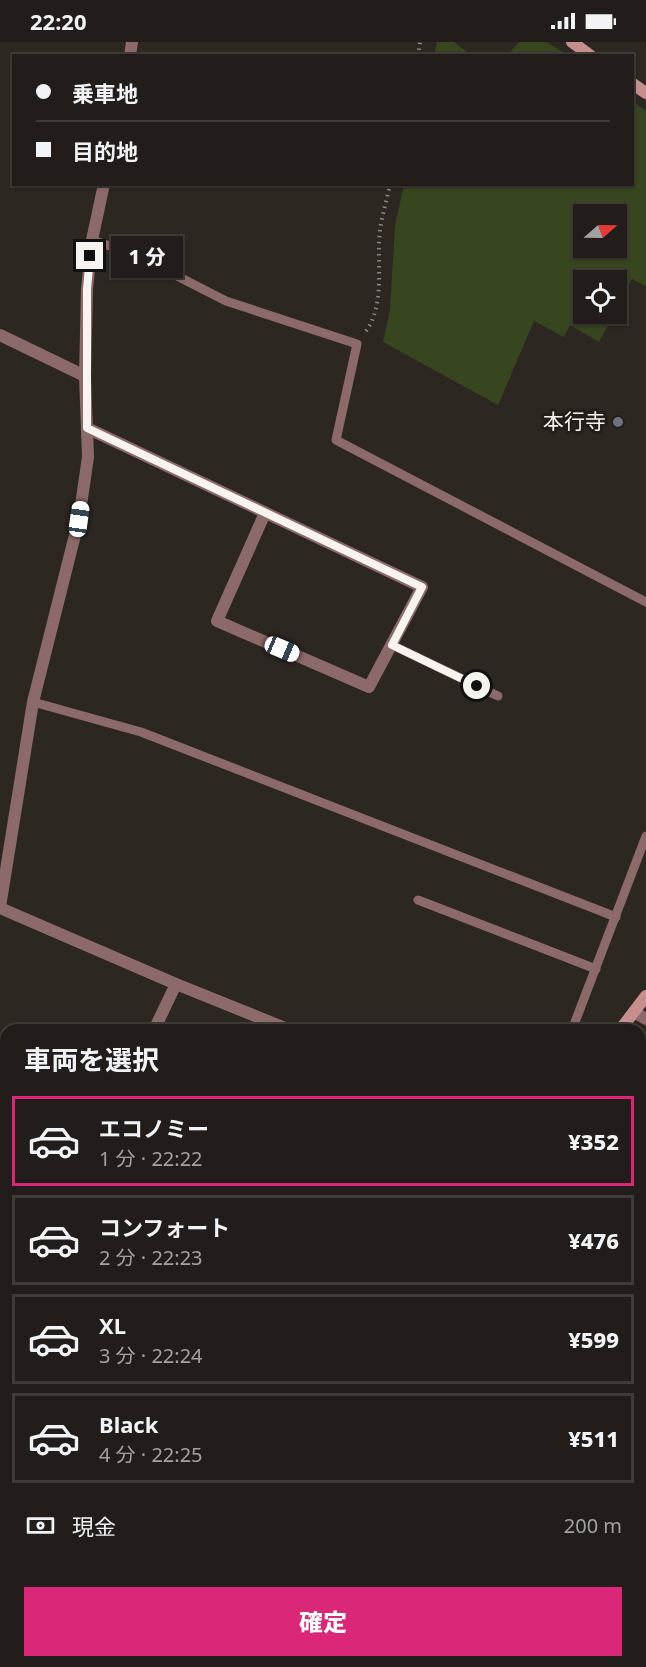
<!DOCTYPE html>
<html lang="ja">
<head>
<meta charset="utf-8">
<style>
  :root { --surface:#221d1a; --page:#2a2623; --text:#f1f3f6; --muted:#a2a2a2; --line:#3f3b39; --accent:#db2777 }
  body { margin:0; font-family:"Noto Sans","Noto Sans JP",sans-serif; background:var(--page); color:var(--text); height:100vh; display:flex; flex-direction:column; font-size:22px; white-space:nowrap }
  * { box-sizing:border-box; margin:0 }
  p { font-size:20px; color:var(--muted) }
  .icon { flex:none; width:33px; height:33px; fill:none; stroke:currentColor; stroke-width:2; stroke-linecap:round; stroke-linejoin:round }
  .map { position:relative; flex:1; overflow:hidden }
  .side { position:absolute; left:0px; top:982px; width:646px; height:644px; display:flex; flex-direction:column; background:var(--surface); border-radius:18px 18px 0 0; box-shadow:0 2px 4px #0004,0 0 0 2px var(--line) }
  .side>* { flex:none }
  .hud { position:absolute; left:12px; top:12px; width:622px; height:132px; border-radius:0px; box-shadow:0 2px 4px #0004,0 0 0 2px var(--line); display:grid; align-content:center; height:132px; padding:0 24px; background:var(--surface) }
  .needle { width:39px; rotate:70deg }
  .buttons { position:absolute; left:573px; top:162px; display:grid; gap:12px }
  .buttons a { display:grid; place-items:center; width:54px; height:54px; border-radius:0px; background:var(--surface); box-shadow:0 2px 4px #0004,0 0 0 2px var(--line); font-size:30px }
  .end { position:absolute; width:27px; height:27px; margin:-14px; border:8px solid #f7f4f0; background:#111; box-shadow:0 0 0 3px #111 }
  .from { border-radius:50% }
  .bubble { position:absolute; height:42px; border-radius:0px; background:var(--surface); box-shadow:0 2px 4px #0004,0 0 0 2px var(--line); font-size:20px; font-weight:800; line-height:42px; text-align:center }
  .car { position:absolute; width:18px; height:36px; margin:-18px -9px; border-radius:8px; box-shadow:0 0 4px 2px #0007; background:linear-gradient(#fff 24%,#345 0 40%,#fff 0 76%,#345 0 86%,#fff 0) }
  .hud b { display:flex; align-items:center; gap:21px; height:57px; font-size:22px }
  .hud b+b { border-top:2px solid var(--line) }
  .hud i { width:15px; height:15px; background:var(--text) }
  ul { padding:0; list-style:none }
  li { display:flex; align-items:center; gap:18px; height:90px; margin:0 12px 9px; padding:0 12px; border:3px solid var(--line); border-radius:0px }
  li div { flex:1 }
  li b { display:block; font-size:22px }
  li em { font-style:normal; font-weight:800 }
  li.current { border-color:var(--accent) }
  li>.icon { width:54px; height:54px; stroke-width:1.5 }
  h2 { padding:0 24px; font-size:27px; line-height:72px }
  .pay { display:flex; align-items:center; gap:15px; height:66px; padding:0 24px; font-size:22px }
  .pay p { margin-inline-start:auto }
  .cta { display:flex; gap:12px; margin-top:auto; padding:12px 24px }
  .cta a { flex:1; height:69px; border-radius:0px; background:var(--accent); color:#fff; font-size:24px; font-weight:800; line-height:69px; text-align:center }
  .status { display:flex; justify-content:space-between; align-items:center; height:42px; padding:0 30px; background:var(--surface); direction:ltr }
  .status svg { height:16px; fill:currentColor }
  .map>svg:first-child { display:block }
  .green { fill:#38461f; fill-rule:evenodd }
  .lines { fill:none; stroke-linecap:round; stroke-linejoin:round }
  .path { stroke:#8b8681; stroke-width:4; stroke-dasharray:1.5 4.5; stroke-linecap:butt }
  .lane { stroke:#8d6a6a; stroke-width:9 }
  .street { stroke:#8d6a6a; stroke-width:12 }
  .secondary { stroke:#c78e8e; stroke-width:12 }
  .route { stroke:#f7f4f0; stroke-width:8 }
  .worship-dot { fill:#6b7280; stroke:#231e18; stroke-width:2 }
  .labels { text-anchor:middle; stroke-width:6; stroke-linejoin:round; paint-order:stroke }
  .poi-label { font-size:21px; fill:#f7f4f0; stroke:#231e18; text-anchor:end }
</style>
</head>
<body>
<div class="status"><b>22:20</b><svg viewBox="0 0 49 12"><path d="M0 12V9h3v3zM5 12V6h3v6zM10 12V3h3v9zM15 12V0h3v12zM26 1h20v11H26zM47 4h2v5h-2z"/></svg></div>
<div class="map">
<svg width="646" height="1625" viewBox="0 0 646 1625">
  <rect width="100%" height="100%" fill="#2d2722"/>
  <g class="green">
    <polygon points="437,0 454,0 471,13 434,13"/>
    <polygon points="519,0 547,0 567,13 508,13"/>
    <path d="M 633,60 L 646,69 L 646,244 L 632,237 L 617,267 L 616,238 L 584,238 L 584,272 L 614,272 L 599,300 L 570,283 L 564,295 L 534,279 L 498,363 L 383,300 L 390,268 L 395,183 L 404,143 L 633,142 ZM 616,172 L 616,206 L 584,206 L 584,172 Z"/>
  </g>
  <g class="lines">
    <g class="path">
      <polyline points="418,14 420,0"/>
      <path d="M 366,289 C 386,261 376,221 380,188 C 382,173 387,158 390,142"/>
    </g>
    <g class="lane">
      <polyline points="92,198 134,212 226,259 357,302 336,398 646,560"/>
      <polyline points="392,603 498,654"/>
      <polyline points="33,660 141,690 616,875"/>
      <polyline points="418,858 596,927"/>
      <polyline points="572,988 646,794"/>
      <polyline points="640,1230 646,1233"/>
      <polyline points="640,1350 646,1353"/>
      <polyline points="640,1549 646,1552"/>
      <polyline points="437,1625 440,1620"/>
    </g>
    <g class="street">
      <polyline points="130,14 132,0"/>
      <polyline points="0,293 85,334"/>
      <polyline points="87,386 422,545 369,645 217,579 265,471"/>
      <polyline points="0,865 33,660 79,477 88,415 85,334 87,247 92,198 104,142"/>
      <polyline points="0,866 176,942"/>
      <polyline points="634,970 646,977"/>
      <polyline points="154,988 176,942 290,988"/>
      <polyline points="0,1013 6,1016"/>
      <polyline points="0,1246 6,1246"/>
    </g>
    <g class="secondary">
      <polyline points="572,0 591,14"/>
      <polyline points="633,42 646,51"/>
      <polyline points="620,988 646,954"/>
      <polyline points="0,1569 6,1565"/>
      <polyline points="0,1584 6,1589"/>
      <polyline points="51,1620 58,1625"/>
    </g>
  </g>
  <g class="lines">
    <polyline class="route" points="90,214 87,247 87,386 422,545 392,603 477,644"/>
  </g>
  <circle class="worship-dot" cx="618" cy="380" r="6"/>
  <g class="labels">
    <g class="poi-label">
      <text x="606" y="387">本行寺</text>
    </g>
  </g>
</svg>
<div class="buttons">
<a><svg class="needle" viewBox="-14 -14 28 28"><path d="M0-13l5 13h-10z" fill="#e53935"/><path d="M0 13l5-13h-10z" fill="#a2a2a2"/></svg></a>
<a><svg class="icon" aria-label="locate" viewBox="0 0 24 24"><circle cx="12" cy="12" r="6"/><path d="M12 2v4M12 18v4M2 12h4M18 12h4"/></svg></a>
</div>
<i class="end from" style="left:477px;top:644px"></i>
<i class="end" style="left:90px;top:214px"></i>
<div class="bubble" style="left:111px;top:194px;width:72px">1 分</div>
<i class="car" style="left:79px;top:477px;rotate:8deg"></i>
<i class="car" style="left:282px;top:607px;rotate:113deg"></i>
<div class="hud">
<b><i class="from"></i>乗車地</b>
<b><i></i>目的地</b>
</div>
<section class="side">
<h2>車両を選択</h2>
<ul>
<li class="current"><svg class="icon" aria-label="car" viewBox="0 0 24 24"><path d="M5 17H2v-5l4-1 3-4h7l3 4 3 1v5h-3M9 17h6M6 11h13"/><circle cx="7" cy="17" r="2"/><circle cx="17" cy="17" r="2"/></svg><div><b>エコノミー</b><p>1 分 · 22:22</p></div><em>¥352</em></li>
<li><svg class="icon" aria-label="car" viewBox="0 0 24 24"><path d="M5 17H2v-5l4-1 3-4h7l3 4 3 1v5h-3M9 17h6M6 11h13"/><circle cx="7" cy="17" r="2"/><circle cx="17" cy="17" r="2"/></svg><div><b>コンフォート</b><p>2 分 · 22:23</p></div><em>¥476</em></li>
<li><svg class="icon" aria-label="car" viewBox="0 0 24 24"><path d="M5 17H2v-5l4-1 3-4h7l3 4 3 1v5h-3M9 17h6M6 11h13"/><circle cx="7" cy="17" r="2"/><circle cx="17" cy="17" r="2"/></svg><div><b>XL</b><p>3 分 · 22:24</p></div><em>¥599</em></li>
<li><svg class="icon" aria-label="car" viewBox="0 0 24 24"><path d="M5 17H2v-5l4-1 3-4h7l3 4 3 1v5h-3M9 17h6M6 11h13"/><circle cx="7" cy="17" r="2"/><circle cx="17" cy="17" r="2"/></svg><div><b>Black</b><p>4 分 · 22:25</p></div><em>¥511</em></li>
</ul>
<div class="pay"><svg class="icon" aria-label="cash" viewBox="0 0 24 24"><path d="M3 7h18v10H3z"/><circle cx="12" cy="12" r="2"/></svg>現金<p>200 m</p></div>
<div class="cta"><a>確定</a></div>
</section>
</div>
</body>
</html>
